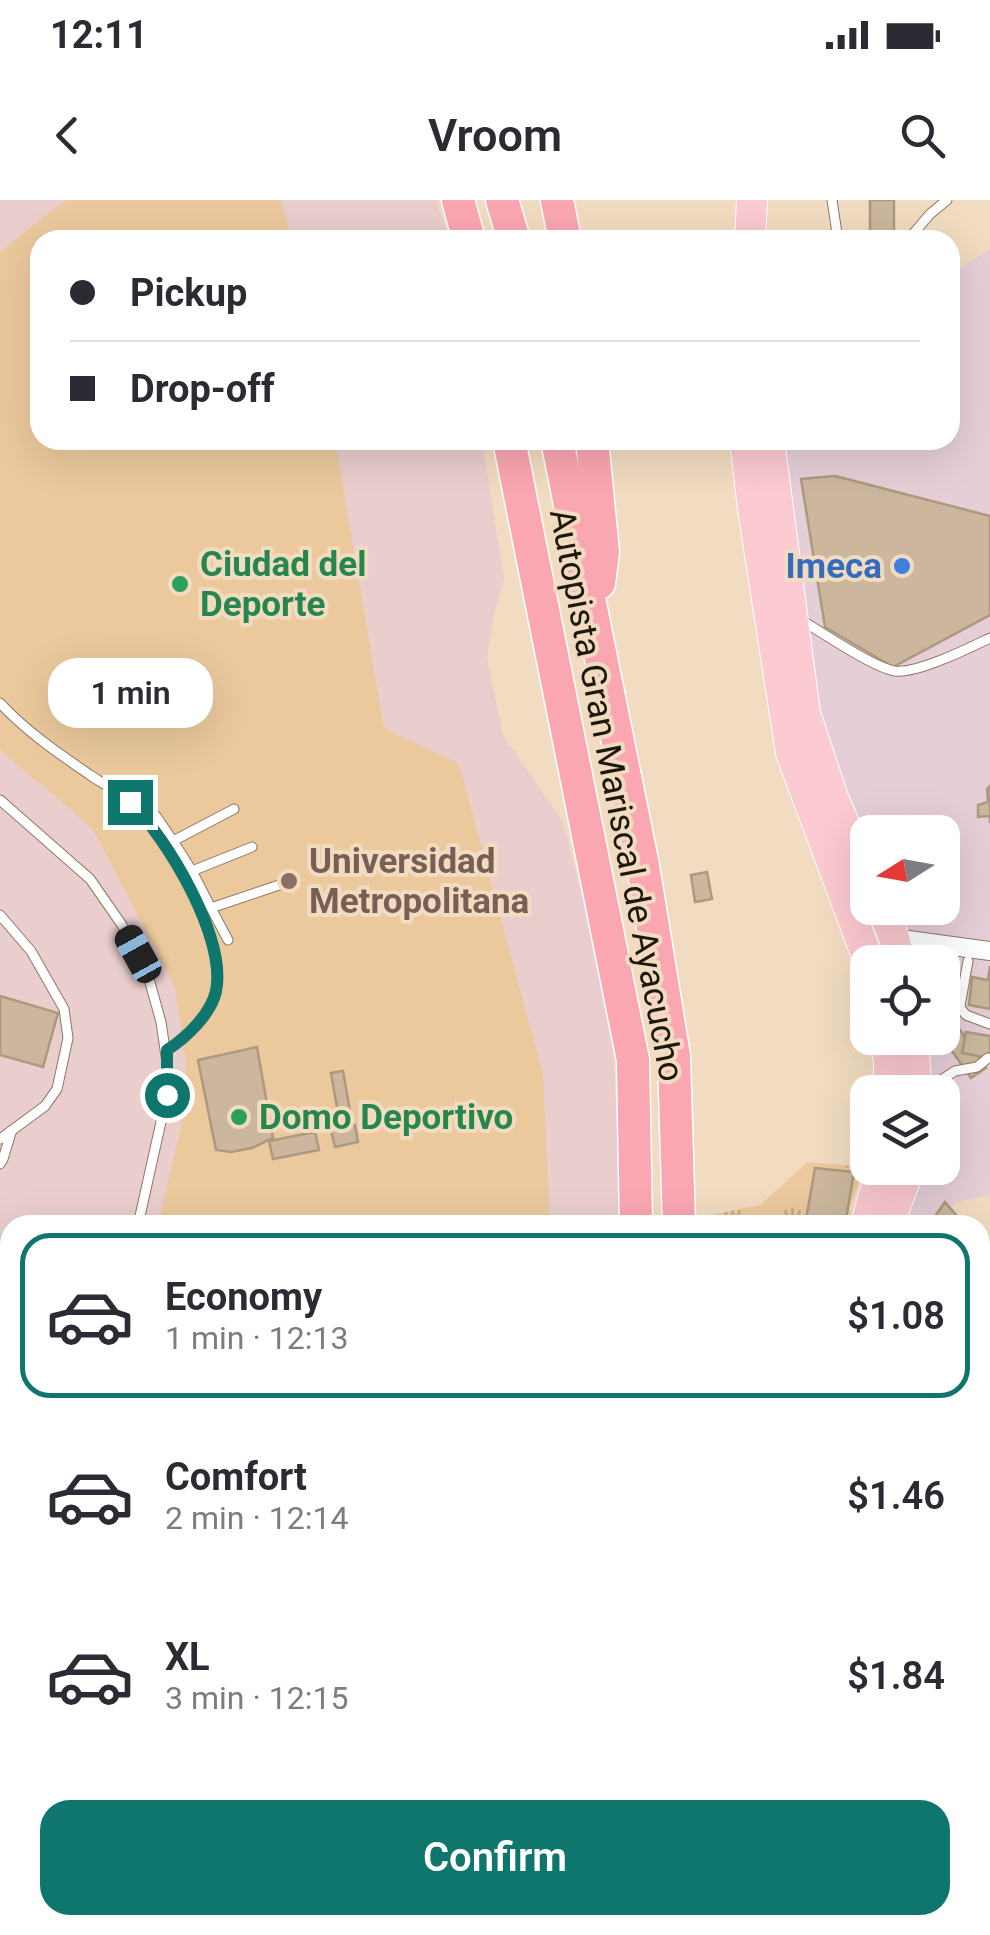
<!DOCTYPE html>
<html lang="en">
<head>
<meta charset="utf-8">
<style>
  :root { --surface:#fff; --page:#f7f7f7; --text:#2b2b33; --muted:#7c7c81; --line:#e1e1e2; --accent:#0f766e }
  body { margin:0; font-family:Roboto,sans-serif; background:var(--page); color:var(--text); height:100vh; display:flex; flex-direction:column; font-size:38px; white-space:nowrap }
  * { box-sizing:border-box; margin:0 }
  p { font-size:32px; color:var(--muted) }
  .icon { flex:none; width:55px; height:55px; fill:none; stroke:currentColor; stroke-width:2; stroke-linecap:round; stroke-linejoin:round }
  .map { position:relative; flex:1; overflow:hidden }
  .side { position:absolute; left:0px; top:1015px; width:990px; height:720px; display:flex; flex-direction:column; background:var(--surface); border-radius:30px 30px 0 0; box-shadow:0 10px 40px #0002 }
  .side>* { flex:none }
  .top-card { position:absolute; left:30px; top:30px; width:930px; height:220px; border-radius:30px; box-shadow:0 10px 40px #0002; display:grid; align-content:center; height:220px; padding:0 40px; background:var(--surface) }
  .needle { width:65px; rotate:259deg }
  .tools { position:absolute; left:850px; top:615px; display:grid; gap:20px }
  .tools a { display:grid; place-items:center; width:110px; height:110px; border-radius:20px; background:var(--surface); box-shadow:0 10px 40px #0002; font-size:50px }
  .end { position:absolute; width:45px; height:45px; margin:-22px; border:12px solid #0f766e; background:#fff; box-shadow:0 0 0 5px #fff }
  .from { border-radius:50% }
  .bubble { position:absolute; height:70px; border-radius:30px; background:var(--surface); box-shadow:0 10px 40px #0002; font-size:32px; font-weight:600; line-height:70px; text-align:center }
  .car { position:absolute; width:30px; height:60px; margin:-30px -15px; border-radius:12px; box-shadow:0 0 8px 2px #0007; background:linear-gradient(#222 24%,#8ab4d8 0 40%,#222 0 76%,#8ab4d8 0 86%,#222 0) }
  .top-card b { display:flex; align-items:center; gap:35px; height:95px; font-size:38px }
  .top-card b+b { border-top:2px solid var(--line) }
  .top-card i { width:25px; height:25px; background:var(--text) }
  ul { padding:18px 0 0; list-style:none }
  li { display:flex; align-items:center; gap:30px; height:165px; margin:0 20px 15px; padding:0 20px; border:5px solid transparent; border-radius:30px }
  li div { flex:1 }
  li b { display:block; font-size:38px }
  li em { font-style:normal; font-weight:600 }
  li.selected { border-color:var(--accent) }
  li>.icon { width:90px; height:90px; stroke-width:1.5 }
  .button { display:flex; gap:20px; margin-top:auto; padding:20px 40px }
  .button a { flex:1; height:115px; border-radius:30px; background:var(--accent); color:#fff; font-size:40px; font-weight:600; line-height:115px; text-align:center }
  .status { display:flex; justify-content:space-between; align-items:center; height:70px; padding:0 50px; background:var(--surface); direction:ltr }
  .status svg { height:28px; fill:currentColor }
  header { display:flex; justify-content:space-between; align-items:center; height:130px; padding:0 40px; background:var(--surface); font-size:45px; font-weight:600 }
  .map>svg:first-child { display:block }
  .industrial { fill:#e6ced7 }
  .education { fill:#e9cecd }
  .forest { fill:url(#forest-firs) }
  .park { fill:url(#park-tufts) }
  .garden { fill:#ebc99d }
  .building { fill:#ccb79e; stroke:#ac997f; stroke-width:2.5 }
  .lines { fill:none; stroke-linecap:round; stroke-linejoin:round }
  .lane-casing { stroke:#8c7961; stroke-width:11 }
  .street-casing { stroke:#8c7961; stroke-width:20 }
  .primary-casing { stroke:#fff; stroke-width:32 }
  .highway-casing { stroke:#fff; stroke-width:35 }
  .lane { stroke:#fff; stroke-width:9 }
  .street { stroke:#fff; stroke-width:18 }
  .primary { stroke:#fccad1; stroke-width:30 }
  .highway { stroke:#faa7b2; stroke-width:32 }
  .route { stroke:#0f766e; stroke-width:12 }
  .shop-dot { fill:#3f7fe0; stroke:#f1dcc1; stroke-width:4 }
  .leisure-dot { fill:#2e9e5b; stroke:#f1dcc1; stroke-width:4 }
  .education-dot { fill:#8d6e63; stroke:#f1dcc1; stroke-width:4 }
  .labels { text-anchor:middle; stroke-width:8; stroke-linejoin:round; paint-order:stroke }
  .leisure-label { font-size:35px; font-weight:bold; fill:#27864d; stroke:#f1dcc1; text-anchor:start }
  .shop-label { font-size:35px; font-weight:bold; fill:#366cbe; stroke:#f1dcc1; text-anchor:end }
  .street-label { font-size:35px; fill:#1e170d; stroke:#f1dcc1 }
  .education-label { font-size:35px; font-weight:bold; fill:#785e54; stroke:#f1dcc1; text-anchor:start }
</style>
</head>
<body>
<div class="status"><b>12:11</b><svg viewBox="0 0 49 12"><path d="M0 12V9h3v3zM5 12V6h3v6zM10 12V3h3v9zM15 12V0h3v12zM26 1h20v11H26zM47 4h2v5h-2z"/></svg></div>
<header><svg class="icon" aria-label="back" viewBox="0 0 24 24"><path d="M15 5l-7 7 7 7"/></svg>Vroom<svg class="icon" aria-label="search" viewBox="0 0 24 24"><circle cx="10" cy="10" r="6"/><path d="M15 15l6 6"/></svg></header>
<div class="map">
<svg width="990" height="1735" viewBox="0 0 990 1735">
  <defs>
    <pattern id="forest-firs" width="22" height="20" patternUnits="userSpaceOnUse" patternTransform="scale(2.5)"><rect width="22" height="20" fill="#caa97d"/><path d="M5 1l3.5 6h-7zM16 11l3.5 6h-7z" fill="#a38965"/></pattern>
    <pattern id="park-tufts" width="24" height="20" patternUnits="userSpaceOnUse" patternTransform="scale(2.5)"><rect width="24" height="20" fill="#ebc99d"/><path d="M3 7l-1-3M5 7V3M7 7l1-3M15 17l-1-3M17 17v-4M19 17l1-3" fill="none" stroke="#c9ac86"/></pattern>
  </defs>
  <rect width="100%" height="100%" fill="#f1dcc1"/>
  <polygon class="industrial" points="990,49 990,995 957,1002 931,1025 902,1016 914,968 942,968 942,892 922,892 920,838 942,838 942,762 914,762 894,708 942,708 942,632 868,632 867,650 821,521 779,240 950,240 950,74"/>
  <polygon class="education" points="0,0 436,0 449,40 40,40 40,240 482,240 504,379 494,414 487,458 503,535 563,622 594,740 613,841 619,976 618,1025 10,1025 10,1367 0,1364"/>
  <polygon class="forest" points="0,1271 10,1278 10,1347 0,1386"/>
  <polygon class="park" points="808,962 865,967 849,1009 855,1025 706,1025 706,1016 760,1005"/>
  <polygon class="garden" points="65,0 281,0 292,40 40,40 40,240 335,240 384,528 459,564 543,874 550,1025 158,1025 182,922 186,862 175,786 92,628 0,550 0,52"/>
  <g class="building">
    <rect x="870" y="0" width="24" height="36"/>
    <polygon points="835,276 990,316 990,415 893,467 825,427 801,279"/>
    <polygon points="990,586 990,623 990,616 978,617 978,605 988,602 987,589"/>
    <polygon points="707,672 712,699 695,702 691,675"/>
    <polygon points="990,766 990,809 969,805 972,777 988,780"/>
    <polygon points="0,796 58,813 43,867 0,855"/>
    <polygon points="956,824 986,868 971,878 942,837 942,833"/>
    <polygon points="966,832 990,836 990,858 962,853"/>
    <polygon points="257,847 273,938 252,948 231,952 216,950 198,860"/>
    <polygon points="343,871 351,917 339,919 331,873"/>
    <polygon points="355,925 358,942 335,947 331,930"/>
    <polygon points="315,932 319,950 273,959 269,941"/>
    <polygon points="815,968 854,972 845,1025 805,1025"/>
    <polygon points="945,1002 957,1016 946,1025 933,1025 931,1022"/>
    <polygon points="980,1078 990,1083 990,1100 980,1095"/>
    <polygon points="980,1278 990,1280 990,1302 980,1301"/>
    <polygon points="988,1451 990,1476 980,1477 980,1452"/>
    <polygon points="990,1585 990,1613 980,1615 980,1587"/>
    <polygon points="166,1725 268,1725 266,1735 175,1735 164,1732"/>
    <polygon points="843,1725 859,1725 860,1726 853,1730 854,1735 829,1735 830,1730 841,1730"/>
    <polygon points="859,1725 877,1725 877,1735 855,1735 853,1730"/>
    <polygon points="877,1725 887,1725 887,1732 904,1730 905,1735 879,1735"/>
    <polygon points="915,1725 944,1725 945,1729 917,1733"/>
  </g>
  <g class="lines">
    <g class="lane-casing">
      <g id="lane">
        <polyline points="832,0 838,40"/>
        <polyline points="908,40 930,14 947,0"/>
        <path d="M 799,419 C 822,432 872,467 895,471 C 917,474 969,448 990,438"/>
        <path d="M 0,503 C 27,532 58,553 90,575 C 105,585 122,594 135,606 C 170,641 227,742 216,792 C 211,815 186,838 167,850"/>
        <polyline points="0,600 90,679 122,725 147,772 161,822 168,870 167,895 138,1025"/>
        <polyline points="156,616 173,641"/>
        <polyline points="192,671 173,641 234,609"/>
        <polyline points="211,708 192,671 252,647"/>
        <polyline points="0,715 31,751 64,809 68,838 57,889 45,906 0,939"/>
        <polyline points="228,740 211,708 282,684"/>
        <polyline points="942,786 966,815 990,824"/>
        <polyline points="960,806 968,761"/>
        <polyline points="924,891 955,871 977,867 988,858"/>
        <polyline points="0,964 3,959 11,933"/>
        <polyline points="32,1735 39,1732 60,1735"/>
      </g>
    </g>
    <g class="street-casing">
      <g id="street">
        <polyline points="894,738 990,751"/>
        <polyline points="980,1131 990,1134"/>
        <polyline points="980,1346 990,1418"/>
        <polyline points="0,1493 10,1462"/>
        <polyline points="481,1725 484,1735"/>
        <polyline points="951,1725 953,1735"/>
        <polyline points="819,1735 821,1729"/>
      </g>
    </g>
    <g class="primary-casing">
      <g id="primary">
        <polyline points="750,40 752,0"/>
        <polyline points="745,240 753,309 791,553 869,762"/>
        <polyline points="769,240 805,513 833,598 868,678"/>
        <polyline points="882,708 894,738 900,762"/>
        <polyline points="885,838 889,862 889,892"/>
        <polyline points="913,838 917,892"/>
        <polyline points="866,1025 881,968"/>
        <polyline points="888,1025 904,983 907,968"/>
        <polyline points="542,1725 542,1735"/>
        <polyline points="778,1735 781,1725"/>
      </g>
    </g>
    <g class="highway-casing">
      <g id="highway">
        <polyline points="458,0 469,40"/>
        <polyline points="502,0 514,40"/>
        <polyline points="557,0 565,40"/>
        <polyline points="509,240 633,860 636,1025"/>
        <polyline points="557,240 643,666 674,856 679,1025"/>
        <polyline points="592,240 603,352 599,383"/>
        <polyline points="585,1725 586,1735"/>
        <polyline points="643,1725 643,1735"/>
        <polyline points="673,1725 673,1735"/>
        <polyline points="709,1725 711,1735"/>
        <polyline points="510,1735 511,1725"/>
      </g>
    </g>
    <use href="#lane" class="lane"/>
    <use href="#street" class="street"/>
    <use href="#primary" class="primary"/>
    <use href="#highway" class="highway"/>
  </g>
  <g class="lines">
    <path class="route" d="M 130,602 C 167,638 227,738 216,791 C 211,814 186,838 167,850 L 167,895"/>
  </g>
  <circle class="shop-dot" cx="902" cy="366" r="10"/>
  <g class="leisure-dot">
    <circle cx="180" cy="384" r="10"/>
    <circle cx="239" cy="917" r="10"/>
  </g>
  <circle class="education-dot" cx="289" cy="681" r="10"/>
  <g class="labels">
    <g class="leisure-label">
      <text x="200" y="376">Ciudad del<tspan x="200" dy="40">Deporte</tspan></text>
      <text x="259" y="929">Domo Deportivo</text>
    </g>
    <g class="shop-label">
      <text x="882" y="378">Imeca</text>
    </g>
    <g class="street-label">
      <text transform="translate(617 595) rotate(79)" y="12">Autopista Gran Mariscal de Ayacucho</text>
    </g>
    <g class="education-label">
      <text x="309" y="673">Universidad<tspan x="309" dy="40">Metropolitana</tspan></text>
    </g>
  </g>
</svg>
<div class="tools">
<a><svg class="needle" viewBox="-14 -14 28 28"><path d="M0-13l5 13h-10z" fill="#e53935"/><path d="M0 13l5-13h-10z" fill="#7c7c81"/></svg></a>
<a><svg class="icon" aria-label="locate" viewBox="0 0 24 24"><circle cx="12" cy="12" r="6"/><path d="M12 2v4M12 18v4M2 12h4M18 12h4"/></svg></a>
<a><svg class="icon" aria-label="layers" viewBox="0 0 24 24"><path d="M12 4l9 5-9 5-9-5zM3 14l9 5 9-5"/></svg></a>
</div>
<i class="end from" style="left:167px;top:895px"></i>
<i class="end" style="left:130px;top:602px"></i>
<div class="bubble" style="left:48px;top:458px;width:165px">1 min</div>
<i class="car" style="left:138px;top:754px;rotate:331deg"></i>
<div class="top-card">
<b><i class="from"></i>Pickup</b>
<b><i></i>Drop-off</b>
</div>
<section class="side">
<ul>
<li class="selected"><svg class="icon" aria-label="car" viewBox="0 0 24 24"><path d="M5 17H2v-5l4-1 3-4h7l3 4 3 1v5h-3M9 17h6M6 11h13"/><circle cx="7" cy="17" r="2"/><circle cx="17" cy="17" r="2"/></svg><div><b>Economy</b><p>1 min · 12:13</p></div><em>$1.08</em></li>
<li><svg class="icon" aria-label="car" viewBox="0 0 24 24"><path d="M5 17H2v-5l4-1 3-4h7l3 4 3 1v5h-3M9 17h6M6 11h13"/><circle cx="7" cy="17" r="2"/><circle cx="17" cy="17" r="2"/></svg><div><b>Comfort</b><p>2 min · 12:14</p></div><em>$1.46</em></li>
<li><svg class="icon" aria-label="car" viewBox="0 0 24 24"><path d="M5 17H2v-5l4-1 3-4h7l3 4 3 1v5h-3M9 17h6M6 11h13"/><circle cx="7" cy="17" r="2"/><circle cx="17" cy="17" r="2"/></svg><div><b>XL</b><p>3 min · 12:15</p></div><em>$1.84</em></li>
</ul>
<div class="button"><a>Confirm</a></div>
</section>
</div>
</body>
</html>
